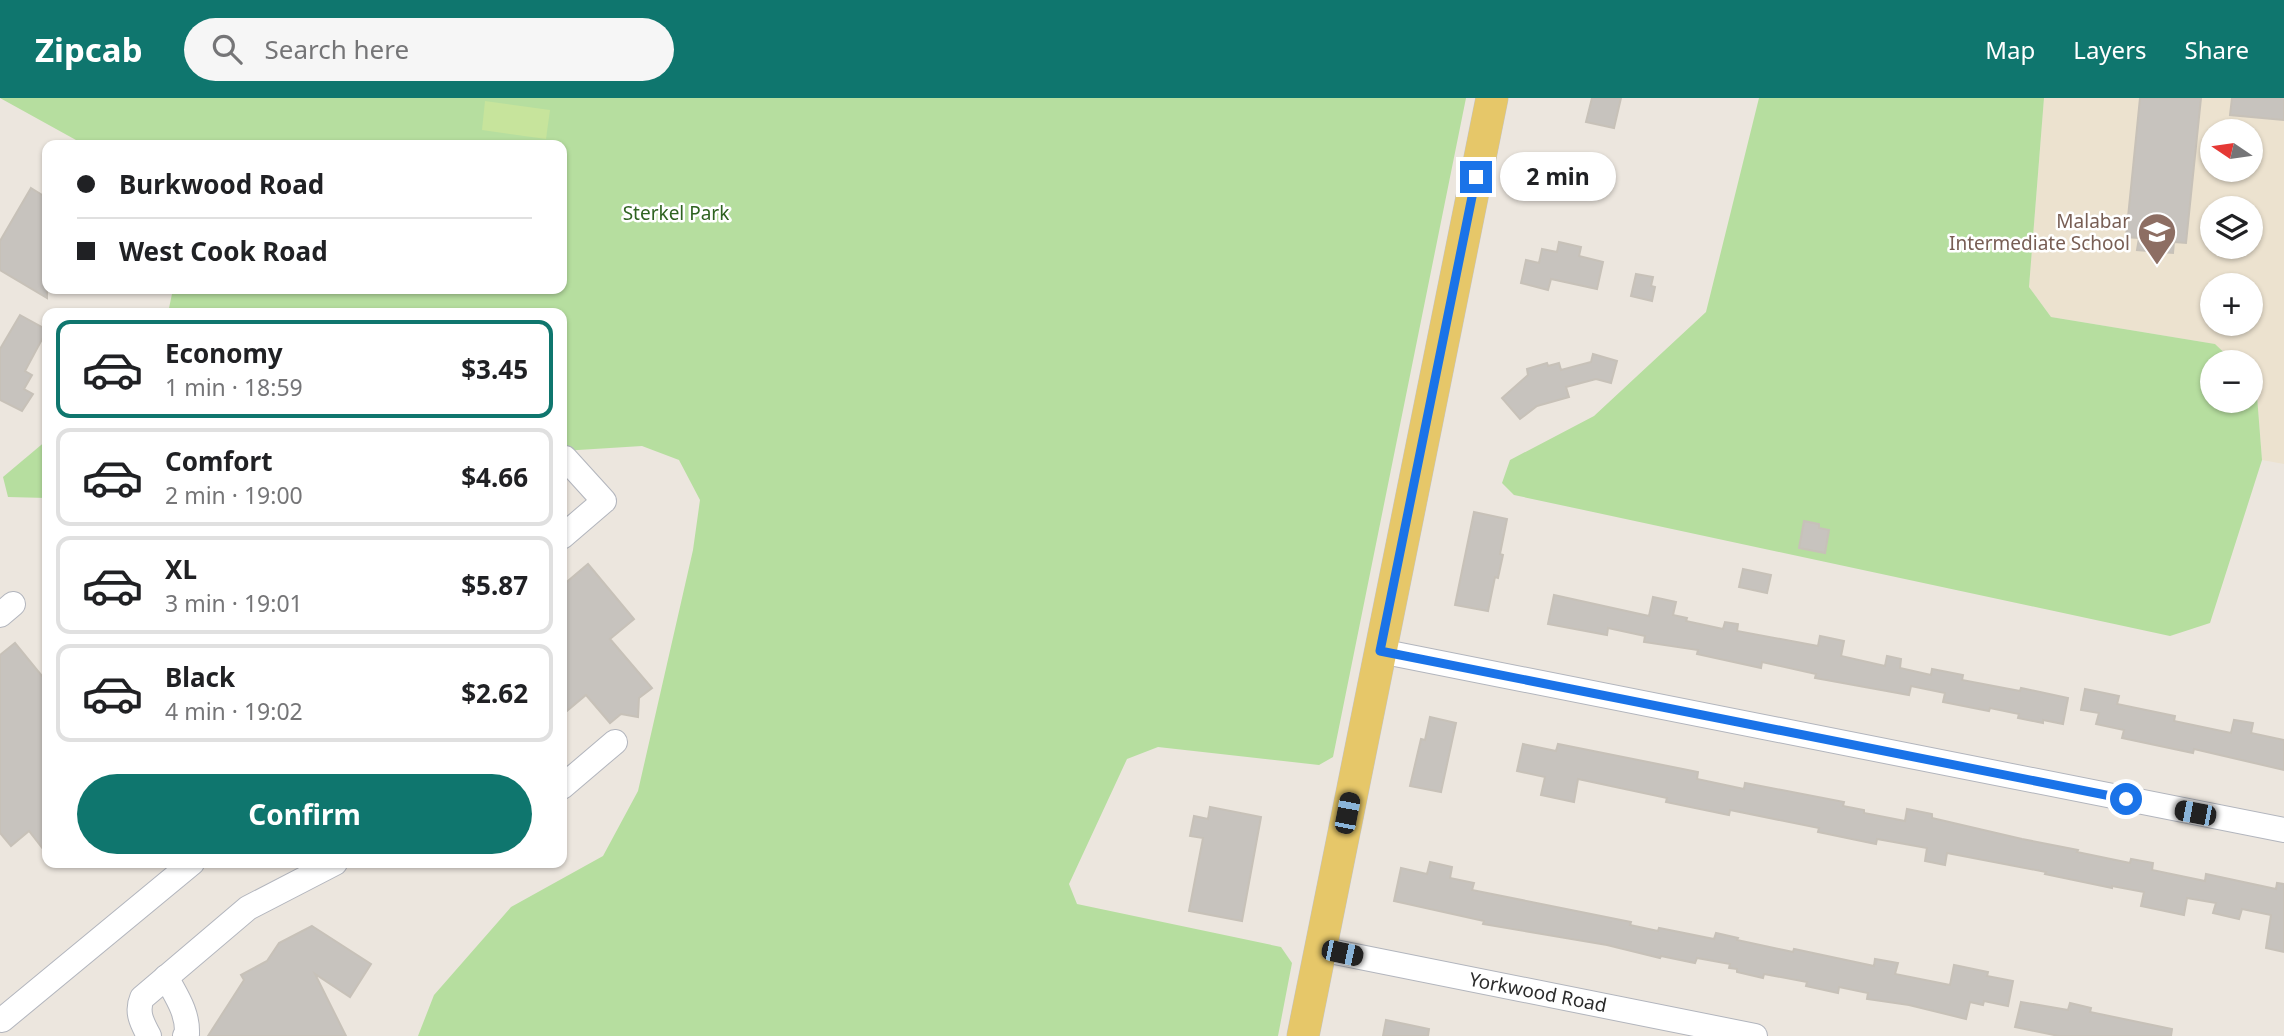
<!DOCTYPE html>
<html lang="en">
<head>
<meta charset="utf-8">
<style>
  :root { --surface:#fff; --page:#f6f6f6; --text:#202124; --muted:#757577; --line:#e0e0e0; --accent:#0f766e }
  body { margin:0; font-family:"Noto Sans",sans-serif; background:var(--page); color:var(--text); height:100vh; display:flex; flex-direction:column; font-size:26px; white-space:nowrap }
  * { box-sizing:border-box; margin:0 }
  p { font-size:23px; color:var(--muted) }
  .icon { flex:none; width:38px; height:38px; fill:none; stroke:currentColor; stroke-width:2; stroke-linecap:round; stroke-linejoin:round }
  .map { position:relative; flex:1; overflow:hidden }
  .drawer { position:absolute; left:42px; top:210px; width:525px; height:560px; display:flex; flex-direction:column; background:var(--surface); border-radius:14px; box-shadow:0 2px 5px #0004 }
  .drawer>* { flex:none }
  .top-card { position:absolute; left:42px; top:42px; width:525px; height:154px; border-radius:14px; box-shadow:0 2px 5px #0004; display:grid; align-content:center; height:154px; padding:0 35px; background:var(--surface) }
  .needle { width:46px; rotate:283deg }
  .controls { position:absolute; left:2200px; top:21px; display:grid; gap:14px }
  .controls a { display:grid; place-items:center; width:63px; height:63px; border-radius:50%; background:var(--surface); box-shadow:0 2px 5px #0004; font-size:35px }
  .end { position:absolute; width:32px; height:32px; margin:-16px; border:9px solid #1a73e8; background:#fff; box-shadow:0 0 0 4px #fff }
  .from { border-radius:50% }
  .bubble { position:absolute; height:49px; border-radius:24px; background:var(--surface); box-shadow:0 2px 5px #0004; font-size:23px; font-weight:700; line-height:49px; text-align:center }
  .car { position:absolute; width:21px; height:42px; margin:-21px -10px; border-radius:9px; box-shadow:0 0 5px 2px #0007; background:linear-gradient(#222 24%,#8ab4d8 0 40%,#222 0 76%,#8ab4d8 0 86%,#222 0) }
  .top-card b { display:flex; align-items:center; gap:24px; height:66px; font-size:26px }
  .top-card b+b { border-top:2px solid var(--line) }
  .top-card i { width:18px; height:18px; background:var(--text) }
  ul { padding:12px 0 0; list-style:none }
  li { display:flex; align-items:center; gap:21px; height:98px; margin:0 14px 10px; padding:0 21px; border:4px solid var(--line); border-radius:14px }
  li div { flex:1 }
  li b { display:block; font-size:26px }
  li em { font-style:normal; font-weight:700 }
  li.on { border-color:var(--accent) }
  li>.icon { width:63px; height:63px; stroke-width:1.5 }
  .button { display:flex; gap:14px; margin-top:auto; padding:14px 35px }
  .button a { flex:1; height:80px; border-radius:42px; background:var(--accent); color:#fff; font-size:28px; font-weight:700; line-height:80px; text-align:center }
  header { display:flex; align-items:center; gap:42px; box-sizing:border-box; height:98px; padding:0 35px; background:var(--accent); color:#fff }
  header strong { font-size:33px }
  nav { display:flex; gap:38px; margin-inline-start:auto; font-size:24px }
  .search { width:490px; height:63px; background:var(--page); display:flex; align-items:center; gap:18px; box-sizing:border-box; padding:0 24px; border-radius:38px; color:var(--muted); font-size:26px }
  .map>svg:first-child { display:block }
  .education { fill:#ece2cf; fill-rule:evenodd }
  .green { fill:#b6de9f }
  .pitch { fill:#c7e49c }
  .building { fill:#c7c3be; stroke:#c7c1b8; stroke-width:2 }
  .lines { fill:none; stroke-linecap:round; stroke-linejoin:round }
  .minor-casing { stroke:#b2b5bd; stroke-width:26 }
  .major-casing { stroke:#c4c4c4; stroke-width:33 }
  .minor { stroke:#fff; stroke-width:24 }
  .major { stroke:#e6c769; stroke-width:32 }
  .route { stroke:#1a73e8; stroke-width:9 }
  .labels { text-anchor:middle; stroke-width:5; stroke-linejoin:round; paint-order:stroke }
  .park-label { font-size:19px; fill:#2f6320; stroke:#fff }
  .education-label { font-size:19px; fill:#785e54; stroke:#fff; text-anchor:end }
  .street-label { font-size:19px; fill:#2b2b2b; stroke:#fff }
</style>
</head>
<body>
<header>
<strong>Zipcab</strong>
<div class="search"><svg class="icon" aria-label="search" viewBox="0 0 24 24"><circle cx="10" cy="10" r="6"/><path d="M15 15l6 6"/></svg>Search here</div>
<nav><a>Map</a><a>Layers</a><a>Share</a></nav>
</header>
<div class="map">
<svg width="2284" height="938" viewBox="0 0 2284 938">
  <rect width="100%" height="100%" fill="#ece6de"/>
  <path class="education" d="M 2044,0 L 2284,0 L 2284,366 L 2262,362 L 2256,285 L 2251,280 L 2250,264 L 2234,264 L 2215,246 L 2051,219 L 2029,189 ZM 2212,33 L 2250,33 L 2250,72 L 2212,72 ZM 2212,110 L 2250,110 L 2250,149 L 2212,149 ZM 2212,187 L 2250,187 L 2250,226 L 2212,226 Z"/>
  <g class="green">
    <polygon points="0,0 1466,0 1333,659 1319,667 1158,649 1127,661 1069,786 1077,806 1281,849 1292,865 1278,938 418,938 434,897 511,809 603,758 638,693 693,452 700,402 679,362 642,348 562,353 562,215 168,215 173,191 562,191 562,47 85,47"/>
    <polygon points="1759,0 2044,0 2029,189 2051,219 2215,246 2234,264 2212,264 2212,303 2250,303 2251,280 2256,285 2262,362 2210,525 2170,538 1514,397 1502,385 1510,362 1594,318 1706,214"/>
    <polygon points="47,342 47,400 8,399 3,379"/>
  </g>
  <polygon class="pitch" points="485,3 550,12 546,41 482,32"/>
  <g class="building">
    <polygon points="1592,0 1621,0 1614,30 1586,24"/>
    <polygon points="2140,0 2201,0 2186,145 2174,144 2173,155 2137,152 2139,140 2126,139"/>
    <polygon points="2232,0 2284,0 2284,22 2230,17"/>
    <polygon points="31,90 47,100 47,200 0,172 0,143"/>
    <polygon points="1559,144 1581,149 1579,158 1603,164 1597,191 1551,181 1548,192 1521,185 1526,162 1539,165 1542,151 1557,154"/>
    <polygon points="1636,176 1653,179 1651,188 1655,189 1652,203 1631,198"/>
    <polygon points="20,217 47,232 25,273 32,277 24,291 33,296 22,313 0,302 0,251"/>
    <polygon points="1593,256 1617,263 1611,285 1596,281 1566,289 1569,299 1537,308 1520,321 1502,300 1528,277 1527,271 1547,265 1548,268 1559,265 1561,272 1591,264"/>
    <polygon points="1474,414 1507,421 1500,456 1503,457 1498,480 1495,479 1488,513 1455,507"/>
    <polygon points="1804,423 1819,426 1819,430 1829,432 1825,455 1799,450"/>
    <polygon points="588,466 634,521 610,541 652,590 639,600 638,619 621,616 610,625 586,597 562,617 562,488"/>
    <polygon points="1743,471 1771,477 1767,495 1739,489"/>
    <polygon points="1554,497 1649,518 1653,499 1676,504 1673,517 1687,520 1686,523 1723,531 1725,524 1738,526 1737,533 1818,548 1820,538 1844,543 1841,558 1885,568 1887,558 1901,561 1900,570 1931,577 1932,571 1963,577 1962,582 2020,593 2021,590 2068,600 2063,626 2043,622 2043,625 2018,620 2019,616 1990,610 1989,613 1943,604 1945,595 1911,588 1909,597 1815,580 1816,576 1762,564 1761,570 1697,556 1698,552 1644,544 1645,538 1608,530 1607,537 1548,526"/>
    <polygon points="15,545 47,584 47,756 29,733 11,748 0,735 0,557"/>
    <polygon points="2085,591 2119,598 2117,606 2175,618 2174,623 2231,635 2234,622 2253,625 2251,635 2284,642 2284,672 2194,651 2193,655 2122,640 2124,632 2096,626 2099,615 2081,612"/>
    <polygon points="1430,619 1456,625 1441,694 1410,688 1421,641 1425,642"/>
    <polygon points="1523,646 1556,653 1558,646 1698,674 1697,681 1744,691 1745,685 1844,704 1843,708 1864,712 1864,715 1905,723 1907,711 1932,716 1932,720 2022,741 2078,752 2077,754 2130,765 2131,761 2153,765 2152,772 2205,783 2206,776 2276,791 2277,785 2284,786 2284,854 2266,850 2271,817 2242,811 2239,821 2213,815 2216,805 2187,800 2184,817 2141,808 2144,794 2112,788 2112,790 2045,776 2046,774 1947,755 1945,767 1925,763 1927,750 1877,741 1876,746 1818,734 1819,730 1730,712 1729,717 1666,704 1667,700 1578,681 1574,704 1541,697 1545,679 1517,673"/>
    <polygon points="1210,709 1261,719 1242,823 1189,813 1203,740 1190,738 1194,718 1208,721"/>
    <polygon points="1430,764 1452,769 1450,780 1474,785 1472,792 1631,824 1630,827 1658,833 1659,830 1714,841 1716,835 1738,840 1737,842 1793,854 1794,851 1874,868 1875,861 1898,865 1895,876 1950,887 1954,867 1988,874 1987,878 2013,883 2008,908 1984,903 1983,907 1970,904 1966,921 1909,907 1867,901 1868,895 1839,889 1838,895 1806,888 1807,884 1764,876 1763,880 1737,874 1737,871 1729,870 1730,866 1697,860 1695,865 1661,858 1660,860 1607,847 1483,826 1484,823 1394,803 1401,770 1427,776"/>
    <polygon points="312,828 371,866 350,899 315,876 346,938 208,938 244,882 241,877 267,863 279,845"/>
    <polygon points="2021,904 2068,912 2070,905 2091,910 2090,914 2172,931 2171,938 2059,938 2015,929"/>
    <polygon points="1386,922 1429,931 1428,938 1383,938"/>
  </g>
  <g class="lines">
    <g class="minor-casing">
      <g id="minor">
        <polyline points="562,362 565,360 604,403 562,439"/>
        <polyline points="0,517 13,506"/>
        <polyline points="1380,553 2284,732"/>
        <polyline points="562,689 615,644"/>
        <polyline points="1320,851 1755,938"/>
        <path d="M 166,879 C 176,898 188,914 187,936 L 185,938"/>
        <polyline points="2,922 192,765"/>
        <path d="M 149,938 C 142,925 136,914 142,900 L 248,810 L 335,765"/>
      </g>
    </g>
    <g class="major-casing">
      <polyline id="major" points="1303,938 1492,0"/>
    </g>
    <use href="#minor" class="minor"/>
    <use href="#major" class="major"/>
  </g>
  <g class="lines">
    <polyline class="route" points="1476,79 1380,553 2126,701"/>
  </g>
  <defs>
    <g id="school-pin" transform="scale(2.0125)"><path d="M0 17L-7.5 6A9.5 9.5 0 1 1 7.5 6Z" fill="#8d6e63" stroke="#fff"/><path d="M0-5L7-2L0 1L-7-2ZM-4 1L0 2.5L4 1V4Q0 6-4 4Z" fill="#fff"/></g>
  </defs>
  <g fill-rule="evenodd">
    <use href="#school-pin" x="2157" y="134"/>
  </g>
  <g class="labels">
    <g class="park-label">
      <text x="676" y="122">Sterkel Park</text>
    </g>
    <g class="education-label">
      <text x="2130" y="130">Malabar<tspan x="2130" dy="22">Intermediate School</tspan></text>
    </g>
    <g class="street-label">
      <text transform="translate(1538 894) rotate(11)" y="7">Yorkwood Road</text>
    </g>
  </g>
</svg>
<div class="controls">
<a><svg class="needle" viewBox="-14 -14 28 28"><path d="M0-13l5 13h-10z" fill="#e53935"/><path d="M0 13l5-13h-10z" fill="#757577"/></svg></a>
<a><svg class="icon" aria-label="layers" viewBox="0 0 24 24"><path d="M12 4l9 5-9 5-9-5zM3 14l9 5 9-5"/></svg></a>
<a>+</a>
<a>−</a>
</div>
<i class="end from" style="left:2126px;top:701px"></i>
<i class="end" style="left:1476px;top:79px"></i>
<div class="bubble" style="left:1500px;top:54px;width:116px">2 min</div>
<i class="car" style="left:1347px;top:715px;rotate:11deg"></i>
<i class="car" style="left:2195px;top:715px;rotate:281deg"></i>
<i class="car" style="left:1342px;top:855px;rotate:102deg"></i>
<div class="top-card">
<b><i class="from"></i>Burkwood Road</b>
<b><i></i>West Cook Road</b>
</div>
<section class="drawer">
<ul>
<li class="on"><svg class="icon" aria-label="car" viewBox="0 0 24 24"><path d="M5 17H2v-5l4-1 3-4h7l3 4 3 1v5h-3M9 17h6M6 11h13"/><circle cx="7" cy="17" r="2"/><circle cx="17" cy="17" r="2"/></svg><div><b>Economy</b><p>1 min · 18:59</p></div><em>$3.45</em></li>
<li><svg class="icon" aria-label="car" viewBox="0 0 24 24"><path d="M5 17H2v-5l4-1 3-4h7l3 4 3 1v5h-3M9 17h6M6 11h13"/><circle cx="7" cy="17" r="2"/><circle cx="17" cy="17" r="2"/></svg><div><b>Comfort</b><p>2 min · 19:00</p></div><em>$4.66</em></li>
<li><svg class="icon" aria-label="car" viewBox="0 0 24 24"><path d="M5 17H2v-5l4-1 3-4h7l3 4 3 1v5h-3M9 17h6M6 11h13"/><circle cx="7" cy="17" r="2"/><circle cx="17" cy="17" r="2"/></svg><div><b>XL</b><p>3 min · 19:01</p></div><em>$5.87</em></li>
<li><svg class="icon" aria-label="car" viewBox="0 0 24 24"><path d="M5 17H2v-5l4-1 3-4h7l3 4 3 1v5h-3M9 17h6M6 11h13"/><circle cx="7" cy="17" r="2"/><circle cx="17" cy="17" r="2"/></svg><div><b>Black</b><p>4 min · 19:02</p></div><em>$2.62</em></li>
</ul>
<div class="button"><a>Confirm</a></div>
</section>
</div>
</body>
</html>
